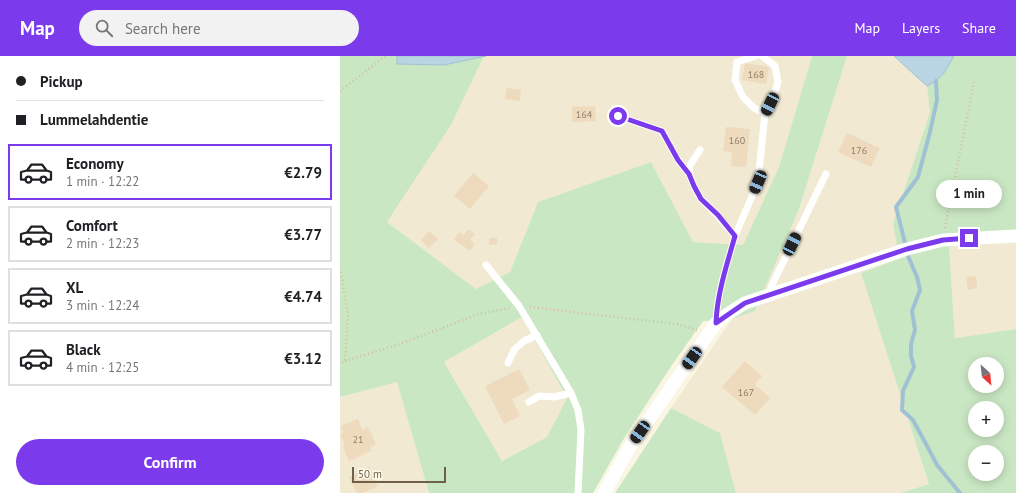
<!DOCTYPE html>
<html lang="en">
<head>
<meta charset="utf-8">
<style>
  :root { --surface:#fff; --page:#f2f2f2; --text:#202124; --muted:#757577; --line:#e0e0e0; --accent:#7c3aed }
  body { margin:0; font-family:"PT Sans",sans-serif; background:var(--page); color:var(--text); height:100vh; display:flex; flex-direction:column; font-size:15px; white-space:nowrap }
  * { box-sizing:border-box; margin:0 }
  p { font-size:13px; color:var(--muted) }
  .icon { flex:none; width:22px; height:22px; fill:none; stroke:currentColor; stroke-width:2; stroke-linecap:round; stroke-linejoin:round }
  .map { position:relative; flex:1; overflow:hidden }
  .side { display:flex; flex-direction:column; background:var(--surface); width:340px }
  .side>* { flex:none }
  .top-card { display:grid; align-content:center; height:88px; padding:0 16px; background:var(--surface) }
  .needle { width:26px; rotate:153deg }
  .tools { position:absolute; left:628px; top:301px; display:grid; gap:8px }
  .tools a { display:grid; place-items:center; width:36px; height:36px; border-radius:50%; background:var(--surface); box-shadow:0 2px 10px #0003; font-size:20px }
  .scale { position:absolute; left:12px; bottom:10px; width:94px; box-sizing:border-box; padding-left:4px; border:2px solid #70604b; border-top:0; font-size:11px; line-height:14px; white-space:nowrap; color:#70604b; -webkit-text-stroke:3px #fefae9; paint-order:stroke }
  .end { position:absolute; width:18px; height:18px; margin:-9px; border:5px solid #7c3aed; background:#fff; box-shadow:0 0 0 2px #fff }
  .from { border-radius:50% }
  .bubble { position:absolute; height:28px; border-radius:14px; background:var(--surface); box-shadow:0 2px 10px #0003; font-size:13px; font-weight:600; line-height:28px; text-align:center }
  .car { position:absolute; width:12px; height:24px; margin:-12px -6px; border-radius:5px; box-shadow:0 0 3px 1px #0007; background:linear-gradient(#222 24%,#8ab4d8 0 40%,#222 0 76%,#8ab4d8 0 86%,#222 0) }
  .top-card b { display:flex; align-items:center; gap:14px; height:38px; font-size:15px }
  .top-card b+b { border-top:1px solid var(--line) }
  .top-card i { width:10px; height:10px; background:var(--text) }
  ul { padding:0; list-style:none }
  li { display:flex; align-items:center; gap:12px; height:56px; margin:0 8px 6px; padding:0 8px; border:2px solid var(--line); border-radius:0px }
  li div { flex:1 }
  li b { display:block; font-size:15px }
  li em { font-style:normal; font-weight:600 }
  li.current { border-color:var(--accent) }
  li>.icon { width:36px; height:36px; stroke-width:1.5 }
  .primary-button { display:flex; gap:8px; margin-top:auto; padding:8px 16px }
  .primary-button a { flex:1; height:46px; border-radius:24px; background:var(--accent); color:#fff; font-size:16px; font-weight:600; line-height:46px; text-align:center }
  header { display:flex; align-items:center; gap:24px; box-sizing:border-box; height:56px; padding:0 20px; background:var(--accent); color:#fff }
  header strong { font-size:19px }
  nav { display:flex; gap:22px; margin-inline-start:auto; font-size:14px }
  .search { width:280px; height:36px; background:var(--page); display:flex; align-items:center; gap:10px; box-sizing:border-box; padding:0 14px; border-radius:22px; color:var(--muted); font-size:15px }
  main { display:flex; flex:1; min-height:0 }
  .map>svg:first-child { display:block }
  .residential { fill:#f1e9d2 }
  .green { fill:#cae7c3; fill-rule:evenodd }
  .water { fill:#b9d4e2; stroke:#a0c1d3 }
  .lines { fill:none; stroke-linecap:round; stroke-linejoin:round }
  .stream { stroke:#a0c1d3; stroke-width:4 }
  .building { fill:#eedabd }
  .path { stroke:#d2bea0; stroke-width:2.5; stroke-dasharray:1 3; stroke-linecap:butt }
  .service { stroke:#fff; stroke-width:7 }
  .minor { stroke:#fff; stroke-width:13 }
  .route { stroke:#7c3aed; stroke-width:5 }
  .labels { text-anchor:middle; stroke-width:3; stroke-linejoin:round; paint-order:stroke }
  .number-label { font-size:10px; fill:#907e68 }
</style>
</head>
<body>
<header>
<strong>Map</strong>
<div class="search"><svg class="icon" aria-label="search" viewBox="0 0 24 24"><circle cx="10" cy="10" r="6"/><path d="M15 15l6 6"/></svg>Search here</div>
<nav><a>Map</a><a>Layers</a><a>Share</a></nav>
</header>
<main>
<section class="side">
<div class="top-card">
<b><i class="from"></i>Pickup</b>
<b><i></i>Lummelahdentie</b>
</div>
<ul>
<li class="current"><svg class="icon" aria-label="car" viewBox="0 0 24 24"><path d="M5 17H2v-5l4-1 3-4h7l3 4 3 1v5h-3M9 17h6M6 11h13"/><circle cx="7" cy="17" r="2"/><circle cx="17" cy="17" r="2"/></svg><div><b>Economy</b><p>1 min · 12:22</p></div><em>€2.79</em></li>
<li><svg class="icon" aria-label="car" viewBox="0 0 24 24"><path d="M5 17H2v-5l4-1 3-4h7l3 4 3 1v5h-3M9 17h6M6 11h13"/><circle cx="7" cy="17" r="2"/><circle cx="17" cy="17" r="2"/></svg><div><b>Comfort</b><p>2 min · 12:23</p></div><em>€3.77</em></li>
<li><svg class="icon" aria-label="car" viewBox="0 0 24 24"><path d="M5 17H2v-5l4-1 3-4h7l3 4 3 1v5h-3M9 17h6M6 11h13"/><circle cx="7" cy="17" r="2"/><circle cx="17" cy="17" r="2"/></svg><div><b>XL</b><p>3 min · 12:24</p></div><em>€4.74</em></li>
<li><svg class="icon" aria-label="car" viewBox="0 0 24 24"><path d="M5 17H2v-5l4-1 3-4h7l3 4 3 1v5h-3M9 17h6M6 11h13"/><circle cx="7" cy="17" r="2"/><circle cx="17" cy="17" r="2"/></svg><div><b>Black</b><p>4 min · 12:25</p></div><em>€3.12</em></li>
</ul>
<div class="primary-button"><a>Confirm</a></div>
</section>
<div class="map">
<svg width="676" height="437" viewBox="0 0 676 437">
  <rect width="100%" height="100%" fill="#faf6e3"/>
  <g class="residential">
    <polygon points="144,0 472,0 439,111 403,189 353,186 311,106 198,146 170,216 136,233 47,166 111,69"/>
    <polygon points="507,0 554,0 587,30 590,56 553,168 564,201 521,217 589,428 560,437 396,437 380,377 331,352 392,263 415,255 459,153"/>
    <polygon points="676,184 676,273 615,282 609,190"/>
    <polygon points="182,261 227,342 207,381 162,405 104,306"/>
    <polygon points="57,326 89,437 0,437 0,341"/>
  </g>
  <g class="green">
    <path d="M 0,0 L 57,0 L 57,8 L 104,9 L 144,0 L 111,69 L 47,166 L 136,233 L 170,216 L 198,146 L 311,106 L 353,186 L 403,189 L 439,111 L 472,0 L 507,0 L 459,153 L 415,255 L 392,263 L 363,265 L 332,309 L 283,384 L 253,437 L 89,437 L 57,326 L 0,341 ZM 182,261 L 227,342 L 207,381 L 162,405 L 104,306 Z"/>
    <path d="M 614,0 L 676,0 L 676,184 L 609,190 L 615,282 L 676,273 L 676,437 L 560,437 L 589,428 L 521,217 L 564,201 L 558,193 L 553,168 L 590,56 L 587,30 C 603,21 605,15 614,0 ZM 635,308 L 657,308 L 657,330 L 635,330 ZM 635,352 L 657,352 L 657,374 L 635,374 ZM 635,396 L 657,396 L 657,418 L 635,418 Z"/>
    <polygon points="331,352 380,377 396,437 275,437"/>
  </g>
  <g class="water">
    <polygon points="57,0 146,0 104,9 57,8"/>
    <polygon points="554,0 614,0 604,17 596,25 587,30"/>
  </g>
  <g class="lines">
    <g class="stream">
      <polyline points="565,187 556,151 578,121 590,76 597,44 596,25"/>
      <polyline points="568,200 577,221 580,234 572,255 575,274 571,288 571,300 574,311 563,335 562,354 573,364 586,388 597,409 620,437"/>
    </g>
  </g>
  <g class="building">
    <polygon points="405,7 429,11 426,28 402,24"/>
    <polygon points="167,32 181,34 180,45 165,43"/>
    <polygon points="255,50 256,65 232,66 232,51"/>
    <polygon points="386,71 410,73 406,111 391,110 392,96 383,95"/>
    <polygon points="507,77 540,92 531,111 498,96"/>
    <polygon points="133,117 149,130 130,153 114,140"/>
    <polygon points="128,173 135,178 130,184 135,188 130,195 114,184 119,176 124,179"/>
    <polygon points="89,175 98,183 89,192 81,184"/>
    <rect x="149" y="182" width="8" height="7"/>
    <polygon points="636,220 637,232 628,234 626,221"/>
    <polygon points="405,305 422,320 415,328 430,342 415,359 382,331"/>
    <polygon points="179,313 190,334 172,343 180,360 164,368 145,330"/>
    <polygon points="18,363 22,374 28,371 36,388 30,391 31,395 9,405 3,391 5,390 0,378 3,376 1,370"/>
    <polygon points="29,411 38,430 23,437 17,437 9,421"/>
  </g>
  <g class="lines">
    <g class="path">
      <polyline points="0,35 46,0"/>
      <polyline points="605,172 634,26"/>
      <polyline points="0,212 8,259 5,305 0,308"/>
      <polyline points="190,251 336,268 357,274"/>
      <polyline points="5,305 57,289 139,258 169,252"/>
    </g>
    <g class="service">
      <polyline points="416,0 397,6 395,24 403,41 414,52 425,57"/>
      <polyline points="278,60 322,75 338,104 349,118"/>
      <path d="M 360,94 L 350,109 L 349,118 L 354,130 L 361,143 L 377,159 L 395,180 C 387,208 377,237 376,267"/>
      <polyline points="395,180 418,126 425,57 434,38 438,26 435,10 422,0"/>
      <polyline points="146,209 179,250 231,337 238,354 241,374 238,437"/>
      <polyline points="431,239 431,231 486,118"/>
      <polyline points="168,307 174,294 184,285 197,279"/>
      <polyline points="189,346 199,340 214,341 231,337"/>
    </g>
    <polyline class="minor" points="264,437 291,389 376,267 389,257 405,247 567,193 603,184 676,180"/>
  </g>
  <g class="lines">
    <path class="route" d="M 278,60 L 322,75 L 338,104 L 349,118 L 354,130 L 361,143 L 378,159 L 395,180 C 387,208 377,238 376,267 L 389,258 L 405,247 L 567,193 L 603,184 L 629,182"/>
  </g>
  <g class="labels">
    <g class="number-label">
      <text x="416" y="22">168</text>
      <text x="244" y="62">164</text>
      <text x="397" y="88">160</text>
      <text x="519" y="98">176</text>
      <text x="406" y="340">167</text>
      <text x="18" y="387">21</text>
    </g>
  </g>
</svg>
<div class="tools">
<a><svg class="needle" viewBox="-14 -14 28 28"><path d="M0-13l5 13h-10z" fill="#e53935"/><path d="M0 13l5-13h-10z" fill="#757577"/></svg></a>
<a>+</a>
<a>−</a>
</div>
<div class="scale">50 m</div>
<i class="end from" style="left:278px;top:60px"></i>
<i class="end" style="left:629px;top:182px"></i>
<div class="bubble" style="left:596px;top:124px;width:66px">1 min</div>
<i class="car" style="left:430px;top:48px;rotate:206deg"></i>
<i class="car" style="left:418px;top:126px;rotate:203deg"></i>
<i class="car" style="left:452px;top:188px;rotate:26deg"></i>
<i class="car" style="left:352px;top:302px;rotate:215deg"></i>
<i class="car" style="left:300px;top:376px;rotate:215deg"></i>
</div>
</main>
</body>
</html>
